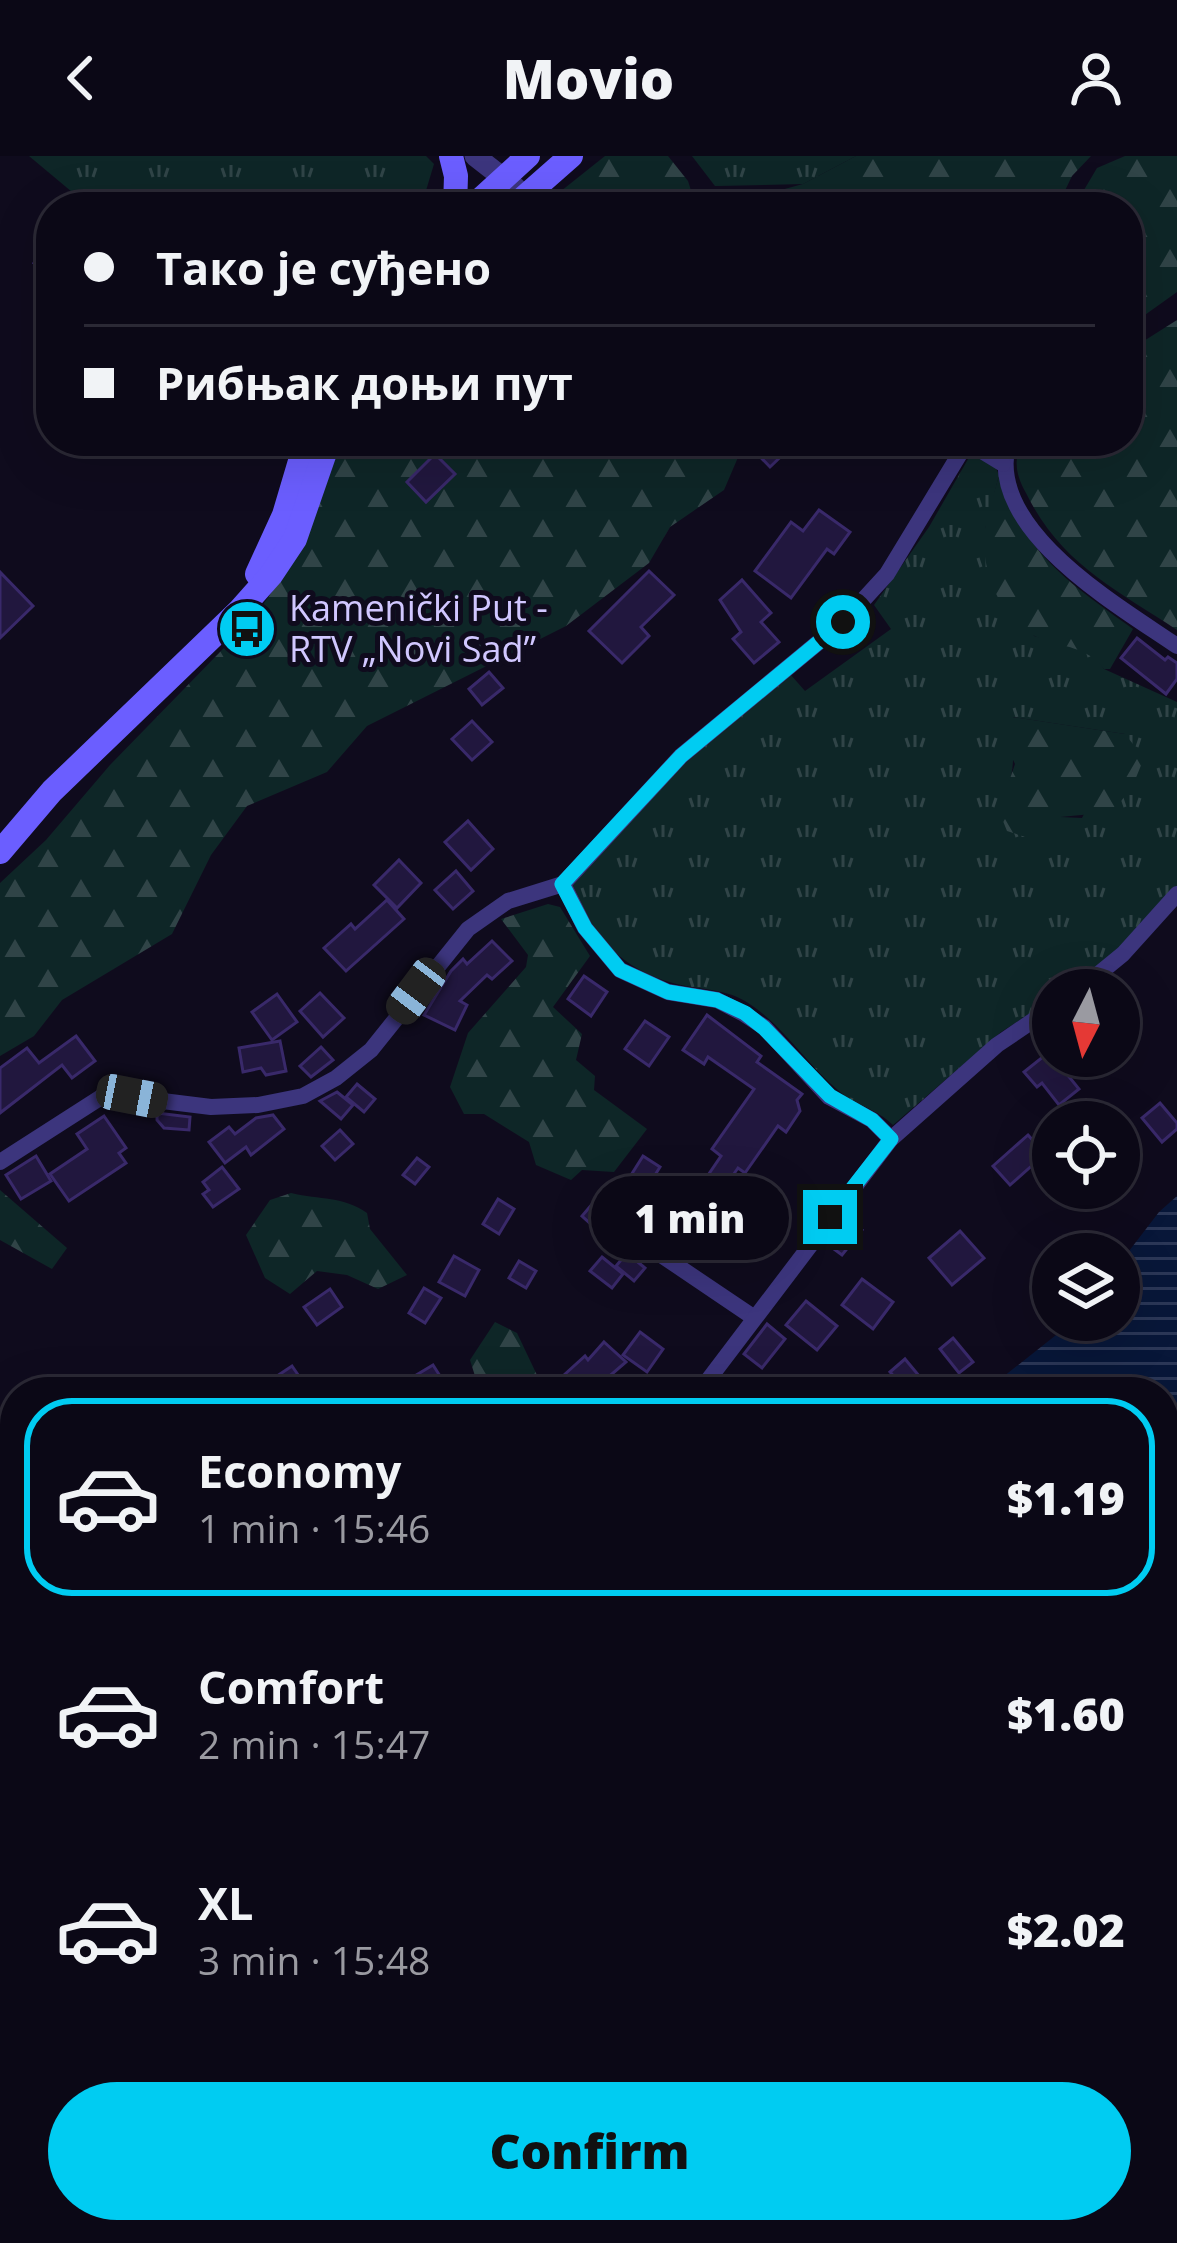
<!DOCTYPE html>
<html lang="en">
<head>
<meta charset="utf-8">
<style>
  :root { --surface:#0b0816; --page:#191623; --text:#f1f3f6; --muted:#9a9aa1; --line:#2b2935; --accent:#00ccf2 }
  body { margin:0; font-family:"Open Sans",sans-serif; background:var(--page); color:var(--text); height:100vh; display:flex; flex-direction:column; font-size:45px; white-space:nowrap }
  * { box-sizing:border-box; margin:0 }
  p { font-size:39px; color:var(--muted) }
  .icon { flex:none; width:66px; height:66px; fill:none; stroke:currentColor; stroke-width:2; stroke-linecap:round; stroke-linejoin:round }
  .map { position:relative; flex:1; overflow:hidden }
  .details { position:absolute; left:0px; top:1221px; width:1179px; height:867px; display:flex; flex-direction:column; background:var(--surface); border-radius:48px 48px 0 0; box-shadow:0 12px 48px #0002,0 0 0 3px var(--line) }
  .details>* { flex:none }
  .guide { position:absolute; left:36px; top:36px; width:1107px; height:264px; border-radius:48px; box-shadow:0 12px 48px #0002,0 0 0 3px var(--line); display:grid; align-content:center; height:264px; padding:0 48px; background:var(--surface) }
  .needle { width:78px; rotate:186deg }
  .controls { position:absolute; left:1032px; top:813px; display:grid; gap:24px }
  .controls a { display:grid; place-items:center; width:108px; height:108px; border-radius:50%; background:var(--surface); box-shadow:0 12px 48px #0002,0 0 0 3px var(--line); font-size:60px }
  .end { position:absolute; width:54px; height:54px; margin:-27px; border:15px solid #00ccf2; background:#111; box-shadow:0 0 0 6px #111 }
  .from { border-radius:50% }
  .bubble { position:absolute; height:84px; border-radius:42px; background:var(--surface); box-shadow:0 12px 48px #0002,0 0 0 3px var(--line); font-size:39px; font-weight:800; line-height:84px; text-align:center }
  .car { position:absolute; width:36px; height:72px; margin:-36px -18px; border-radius:15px; box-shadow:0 0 9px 3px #0007; background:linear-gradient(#222 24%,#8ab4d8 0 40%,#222 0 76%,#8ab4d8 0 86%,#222 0) }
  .guide b { display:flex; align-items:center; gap:42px; height:114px; font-size:45px }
  .guide b+b { border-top:3px solid var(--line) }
  .guide i { width:30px; height:30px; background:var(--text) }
  ul { padding:21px 0 0; list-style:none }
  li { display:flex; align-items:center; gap:36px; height:198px; margin:0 24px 18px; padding:0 24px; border:6px solid transparent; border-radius:48px }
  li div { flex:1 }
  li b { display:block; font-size:45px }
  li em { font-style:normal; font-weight:800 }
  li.active { border-color:var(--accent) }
  li>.icon { width:108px; height:108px; stroke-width:1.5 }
  .cta { display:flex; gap:24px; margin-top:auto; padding:24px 48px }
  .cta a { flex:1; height:138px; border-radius:72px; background:var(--accent); color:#111; font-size:48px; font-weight:800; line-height:138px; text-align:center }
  header { display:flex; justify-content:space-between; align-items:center; height:156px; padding:0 48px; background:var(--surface); font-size:54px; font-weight:800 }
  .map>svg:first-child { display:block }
  .grass { fill:url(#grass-tufts); fill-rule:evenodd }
  .forest { fill:url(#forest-firs) }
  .water { fill:url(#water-rules) }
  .building { fill:#21173e; stroke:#39296a; stroke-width:3 }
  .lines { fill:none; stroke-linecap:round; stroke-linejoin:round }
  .minor { stroke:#3c357d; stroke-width:16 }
  .tertiary { stroke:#3c357d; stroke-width:21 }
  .secondary { stroke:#6b5eff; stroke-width:24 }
  .route { stroke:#00ccf2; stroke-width:15 }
  .labels { text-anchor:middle; stroke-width:10; stroke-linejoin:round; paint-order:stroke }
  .poi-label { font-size:36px; fill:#d1c7ff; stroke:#0f0b1d; text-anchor:start }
</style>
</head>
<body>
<header><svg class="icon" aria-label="back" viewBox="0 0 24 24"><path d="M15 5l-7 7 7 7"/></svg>Movio<svg class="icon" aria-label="person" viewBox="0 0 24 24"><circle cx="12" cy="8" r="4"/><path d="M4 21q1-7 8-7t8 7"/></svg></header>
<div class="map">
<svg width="1177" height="2087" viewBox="0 0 1177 2087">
  <defs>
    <pattern id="grass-tufts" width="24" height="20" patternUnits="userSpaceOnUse" patternTransform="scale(3)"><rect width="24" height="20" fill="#0e2627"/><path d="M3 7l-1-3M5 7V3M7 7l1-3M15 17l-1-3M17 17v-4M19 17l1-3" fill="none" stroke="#304447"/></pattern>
    <pattern id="forest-firs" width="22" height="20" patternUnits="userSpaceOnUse" patternTransform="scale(3)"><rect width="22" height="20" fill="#0e2627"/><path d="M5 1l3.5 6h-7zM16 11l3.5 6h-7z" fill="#304447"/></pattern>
    <pattern id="water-rules" width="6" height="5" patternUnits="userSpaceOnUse" patternTransform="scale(3)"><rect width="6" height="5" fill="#081739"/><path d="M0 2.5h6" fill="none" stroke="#2b3757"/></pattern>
  </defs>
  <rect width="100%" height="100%" fill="#0f0b1d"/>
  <g class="grass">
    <polygon points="29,0 426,0 434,8 421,51 90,51"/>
    <polygon points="692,0 856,0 803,28 715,30"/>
    <path d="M 971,298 L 995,310 L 999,319 L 985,373 L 1034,480 L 1091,496 L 1104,513 L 1177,546 L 1177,730 C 1147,759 1097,834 1053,834 L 1053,843 L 1001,876 L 893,969 C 877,953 855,949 839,935 C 805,907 783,868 745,845 C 723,832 698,834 673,827 C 627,816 585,777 571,729 L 683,609 L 790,518 L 805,535 L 891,473 L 874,449 L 929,371 ZM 1013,561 L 1125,578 L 1082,662 L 1060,661 L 1009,628 C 1016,606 1012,584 1013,561 Z"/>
  </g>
  <g class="forest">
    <polygon points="605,0 668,0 688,25 696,51 541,51"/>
    <polygon points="856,0 1091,0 1072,20 1057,51 746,51 741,45 803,28"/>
    <polygon points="1125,0 1177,0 1177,136 1128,171 1128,51 1074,51 1097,12"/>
    <path d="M 1177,164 L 1177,474 C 1114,432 1061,408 1026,337 C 1016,319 1012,302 1024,285 L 1128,285 L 1128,195 Z"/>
    <polygon points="335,285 745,285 724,334 670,371 649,407 566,470 367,570 327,616 247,650 211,699 172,778 62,844 34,880 0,900 0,727 46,684 110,609 256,459 284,418"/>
    <path d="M 999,319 C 1022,397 1071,428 1133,473 L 1110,513 L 1104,513 C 1086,490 1065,492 1039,482 C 1001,467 979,412 985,373 C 987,355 995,336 999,319 Z"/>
    <polygon points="1012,561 1125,578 1144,602 1133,629 1113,656 1060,661 1038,685 1007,675 999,655 1015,608 1003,582"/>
    <polygon points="548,748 560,751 590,800 553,851 582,878 576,904 595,920 594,934 647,973 614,1016 582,1014 571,1024 536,1009 529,986 484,958 464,958 450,931 468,877 526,811 528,799 501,763"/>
    <polygon points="0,1034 67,1092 52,1113 0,1084"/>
    <path d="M 291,1037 C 320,1044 343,1040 367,1057 L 370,1073 L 407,1119 L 378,1133 L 347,1119 L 317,1115 L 290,1138 L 265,1122 L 246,1079 L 270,1044 Z"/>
    <polygon points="495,1166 517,1177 545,1236 480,1236 470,1204"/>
    <polygon points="15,1907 15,1960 0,1972 0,1920"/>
  </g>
  <polygon class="water" points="1177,1040 1177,2087 0,2087 0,1972 15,1960 15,2073 1164,2073 1164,1236 984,1236 1075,1164 1119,1164 1119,1108 1159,1056"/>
  <g class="building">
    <polygon points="51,88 51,122 34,107"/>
    <polygon points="745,285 797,285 770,311"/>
    <polygon points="435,298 455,318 426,346 407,326"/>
    <polygon points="819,354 850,376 834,398 827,393 791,442 755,415 791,366 803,375"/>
    <polygon points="649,415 674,439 641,471 649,480 622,507 589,475"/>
    <polygon points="0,416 33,450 0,482"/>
    <polygon points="742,424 771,457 761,466 779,486 754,507 733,483 741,476 720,444"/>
    <polygon points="1137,482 1165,504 1168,501 1177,507 1177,523 1166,538 1121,502"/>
    <polygon points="489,516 503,532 482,549 469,533"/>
    <polygon points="472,565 492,586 472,604 452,583"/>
    <polygon points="468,665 493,693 471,714 445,686"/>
    <polygon points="399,704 421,727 397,752 374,729"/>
    <polygon points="456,715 473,735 453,753 435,734"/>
    <polygon points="387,744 404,763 346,815 324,792 351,768 355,773"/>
    <polygon points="492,785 512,805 492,823 487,819 460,845 467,849 455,874 424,859 451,815 463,803 467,808"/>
    <polygon points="584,820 607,836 591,860 568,843"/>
    <polygon points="320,837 344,862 323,881 300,855"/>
    <polygon points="277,838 297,866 272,884 252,856"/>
    <polygon points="707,859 761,900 757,906 802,938 797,944 800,955 786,976 778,970 745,1017 738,1012 719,1039 702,1028 721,1000 712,993 754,933 708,901 704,908 683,894"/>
    <polygon points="645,865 669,881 649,910 625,893"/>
    <polygon points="76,880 95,905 72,922 62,909 0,957 0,912 27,892 39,907"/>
    <polygon points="280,885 286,915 266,919 261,912 243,916 239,892"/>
    <polygon points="321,891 333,904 311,921 300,910"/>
    <polygon points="1049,896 1079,933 1059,949 1042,927 1037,931 1024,916"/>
    <polygon points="357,928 375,943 364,956 346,941"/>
    <polygon points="337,936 353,949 341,963 320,945"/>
    <polygon points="1160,947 1177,967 1177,973 1162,986 1142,962"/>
    <polygon points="157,957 190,961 189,974 164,972 157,964"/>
    <polygon points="273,959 284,973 251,999 246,991 225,1007 209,986 229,971 235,978 256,962"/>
    <polygon points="104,960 126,992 119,997 126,1007 69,1045 50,1018 87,993 77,978"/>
    <polygon points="340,974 353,988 335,1004 322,990"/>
    <polygon points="1028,979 1045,998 1010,1029 993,1010"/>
    <polygon points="36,1000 51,1025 21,1043 6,1019"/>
    <polygon points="643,1000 660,1011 628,1062 624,1059 604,1080 582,1060 610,1027 621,1035"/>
    <polygon points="417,1002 429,1011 415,1028 403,1019"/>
    <polygon points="222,1011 239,1033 213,1051 203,1038 209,1034 203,1026"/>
    <polygon points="498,1043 514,1053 499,1078 483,1068"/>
    <polygon points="847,1062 862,1074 842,1099 827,1088"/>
    <polygon points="960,1075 984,1102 952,1129 929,1102"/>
    <polygon points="627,1097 645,1112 634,1125 616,1110"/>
    <polygon points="454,1100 479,1114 465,1140 439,1126"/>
    <polygon points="602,1101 623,1118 612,1132 590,1115"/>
    <polygon points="519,1105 536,1115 526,1132 509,1122"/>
    <polygon points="862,1123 893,1146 873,1173 842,1149"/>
    <polygon points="424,1132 441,1142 425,1167 409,1157"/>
    <polygon points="330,1133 342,1151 317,1169 304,1151"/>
    <polygon points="806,1145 837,1170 817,1194 786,1169"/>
    <polygon points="767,1168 785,1183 762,1212 744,1198"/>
    <polygon points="640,1176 663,1193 647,1216 623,1199"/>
    <polygon points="953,1182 973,1206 959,1217 940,1193"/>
    <polygon points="604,1186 626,1206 591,1236 579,1236 564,1219 585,1200 588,1204"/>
    <polygon points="905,1203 920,1221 905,1233 890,1216"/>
    <polygon points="433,1209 447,1231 439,1236 416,1236 408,1224"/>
    <polygon points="292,1210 305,1229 294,1236 253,1236"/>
    <polygon points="15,1478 15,1496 0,1508 0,1489"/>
  </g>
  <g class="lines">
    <g class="minor">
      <path d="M 1008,289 C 986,374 1119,450 1177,490"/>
      <polyline points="563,728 585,772 620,814 668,836 717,844 744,858 764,871 829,941 872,964 891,983"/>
      <polyline points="1079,834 1123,798 1177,738"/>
      <polyline points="0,1006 106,938 211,951 258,949 303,940 336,922 371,894 468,773 508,745 563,728 681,600 843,466 887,418 967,286 1003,308"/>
      <polyline points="636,1082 753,1161"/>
      <polyline points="699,1236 891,983 997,889 1053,851"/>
      <polyline points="0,1908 15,1894"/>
    </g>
    <polyline class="tertiary" points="475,0 516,32"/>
    <g class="secondary">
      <polyline points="451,0 456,20 455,51"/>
      <polyline points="472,51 528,0"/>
      <polyline points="513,51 571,0"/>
      <polyline points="257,418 284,359 306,285"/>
      <polyline points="0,696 52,635 239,455 271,419 295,383 329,285"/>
    </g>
  </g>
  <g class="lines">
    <polyline class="route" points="830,1061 891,983 872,964 830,940 764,872 745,857 717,844 668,836 620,814 585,772 562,728 681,600 843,466"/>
  </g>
  <defs>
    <g id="bus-disc" transform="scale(3)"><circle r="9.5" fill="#00ccf2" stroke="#0f0b1d"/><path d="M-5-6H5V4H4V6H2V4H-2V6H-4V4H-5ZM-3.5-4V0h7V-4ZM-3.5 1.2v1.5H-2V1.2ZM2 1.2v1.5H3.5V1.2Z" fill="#111"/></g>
  </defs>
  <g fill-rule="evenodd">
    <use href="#bus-disc" x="247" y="473"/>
  </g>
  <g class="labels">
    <g class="poi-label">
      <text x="289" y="465">Kamenički Put -<tspan x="289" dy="41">RTV „Novi Sad”</tspan></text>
    </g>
  </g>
</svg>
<div class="controls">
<a><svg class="needle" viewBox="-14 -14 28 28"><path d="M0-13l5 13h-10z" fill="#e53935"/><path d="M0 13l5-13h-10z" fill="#9a9aa1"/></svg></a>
<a><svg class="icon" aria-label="locate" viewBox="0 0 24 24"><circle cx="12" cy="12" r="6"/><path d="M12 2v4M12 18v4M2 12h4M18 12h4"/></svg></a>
<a><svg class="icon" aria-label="layers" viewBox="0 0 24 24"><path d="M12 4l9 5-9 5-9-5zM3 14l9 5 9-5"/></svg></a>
</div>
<i class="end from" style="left:843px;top:466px"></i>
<i class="end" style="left:830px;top:1061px"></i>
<div class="bubble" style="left:591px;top:1020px;width:198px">1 min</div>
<i class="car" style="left:416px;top:835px;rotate:217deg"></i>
<i class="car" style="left:132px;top:940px;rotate:101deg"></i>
<div class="guide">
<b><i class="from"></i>Тако је суђено</b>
<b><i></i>Рибњак доњи пут</b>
</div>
<section class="details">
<ul>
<li class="active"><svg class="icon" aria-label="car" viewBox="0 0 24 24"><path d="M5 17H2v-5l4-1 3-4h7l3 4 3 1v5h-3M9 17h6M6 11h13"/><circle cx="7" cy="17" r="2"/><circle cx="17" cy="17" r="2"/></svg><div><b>Economy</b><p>1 min · 15:46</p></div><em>$1.19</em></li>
<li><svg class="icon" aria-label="car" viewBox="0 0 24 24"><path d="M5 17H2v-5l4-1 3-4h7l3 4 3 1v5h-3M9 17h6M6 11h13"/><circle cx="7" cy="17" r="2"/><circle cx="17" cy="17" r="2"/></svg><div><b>Comfort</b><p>2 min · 15:47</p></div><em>$1.60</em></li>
<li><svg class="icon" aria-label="car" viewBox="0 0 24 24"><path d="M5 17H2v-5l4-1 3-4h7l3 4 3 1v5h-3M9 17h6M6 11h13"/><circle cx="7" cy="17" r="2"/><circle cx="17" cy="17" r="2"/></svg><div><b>XL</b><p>3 min · 15:48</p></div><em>$2.02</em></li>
</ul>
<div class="cta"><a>Confirm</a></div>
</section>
</div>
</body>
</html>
